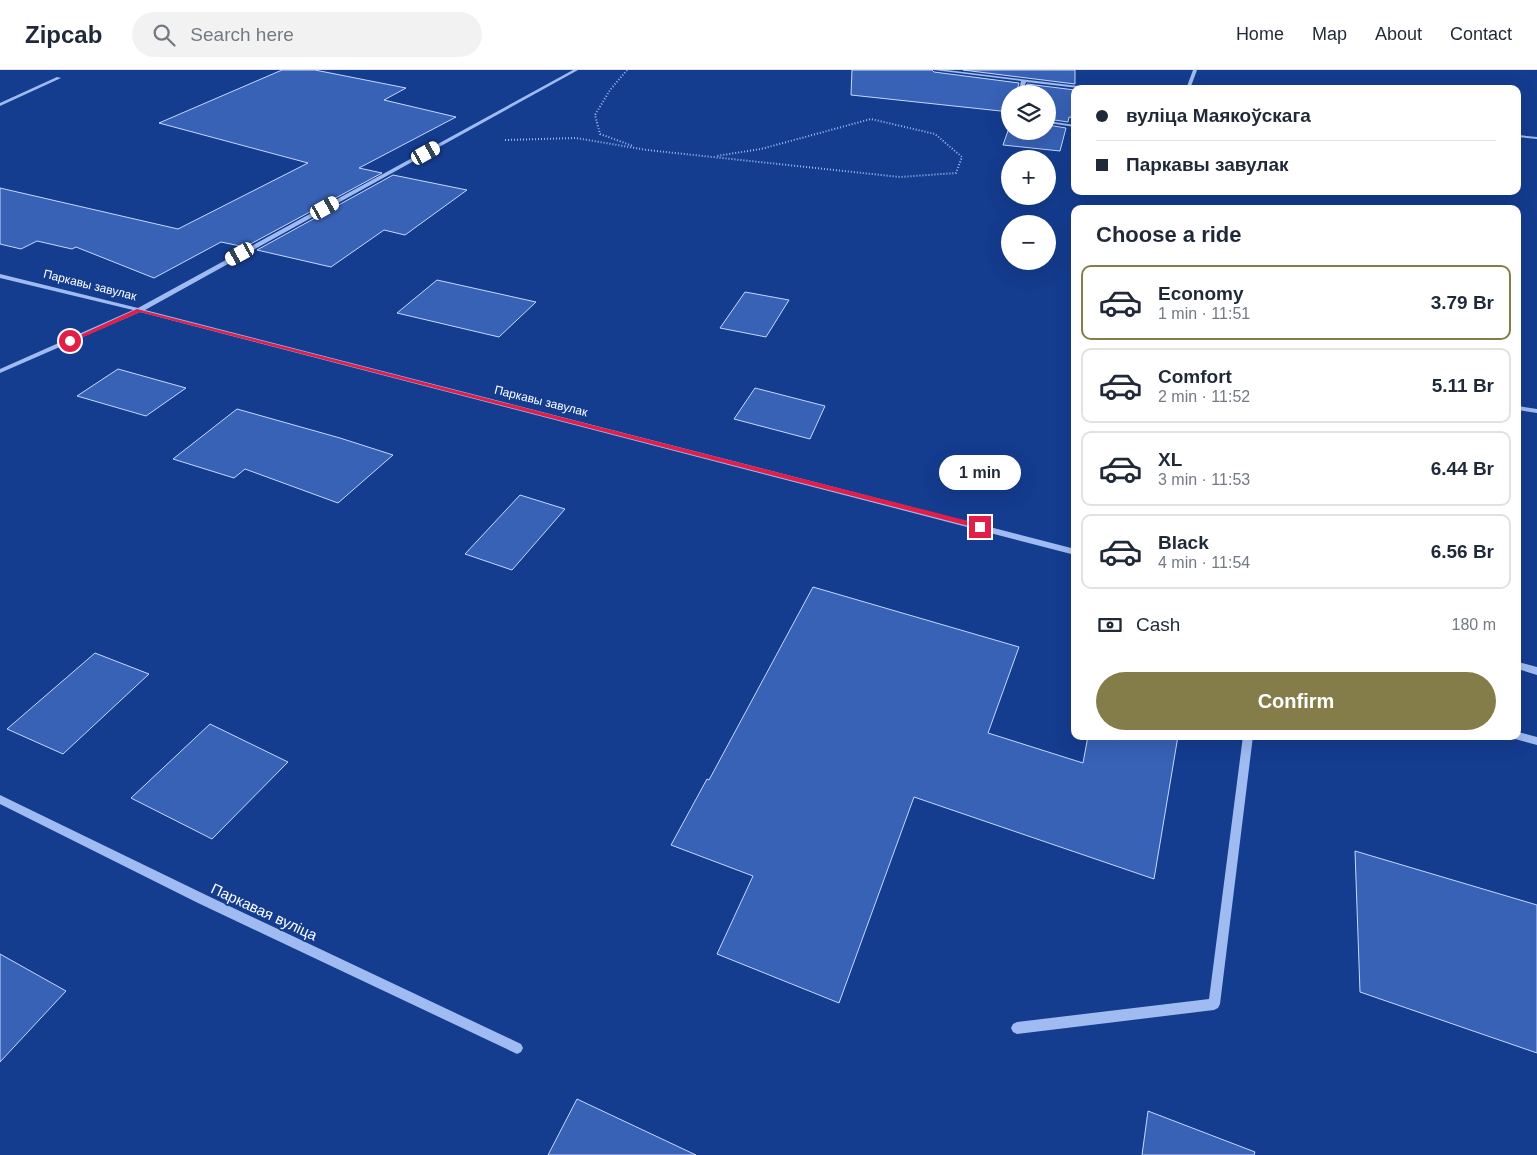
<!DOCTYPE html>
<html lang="en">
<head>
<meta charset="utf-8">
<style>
  :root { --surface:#fff; --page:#f2f2f3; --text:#1f2937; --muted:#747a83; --line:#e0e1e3; --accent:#847d49 }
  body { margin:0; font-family:Helvetica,sans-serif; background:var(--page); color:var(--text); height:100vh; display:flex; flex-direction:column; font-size:19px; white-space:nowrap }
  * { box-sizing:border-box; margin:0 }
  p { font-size:16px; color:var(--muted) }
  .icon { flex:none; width:28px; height:28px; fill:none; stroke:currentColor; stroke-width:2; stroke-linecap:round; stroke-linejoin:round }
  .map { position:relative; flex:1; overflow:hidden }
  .sheet { position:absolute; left:1071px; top:135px; width:450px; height:535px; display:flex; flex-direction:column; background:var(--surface); border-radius:10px; box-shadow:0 5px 20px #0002 }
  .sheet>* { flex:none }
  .hud { position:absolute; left:1071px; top:15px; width:450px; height:110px; border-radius:10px; box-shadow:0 5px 20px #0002; display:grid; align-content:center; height:110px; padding:0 25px; background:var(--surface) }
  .tools { position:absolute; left:1001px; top:15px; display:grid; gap:10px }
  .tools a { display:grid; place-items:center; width:55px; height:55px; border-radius:50%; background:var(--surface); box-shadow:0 5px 20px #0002; font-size:25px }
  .end { position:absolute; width:22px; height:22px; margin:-11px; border:6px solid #e11d48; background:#fff; box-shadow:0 0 0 2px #fff }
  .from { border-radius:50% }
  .bubble { position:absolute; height:35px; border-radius:18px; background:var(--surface); box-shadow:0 5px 20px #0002; font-size:16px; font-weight:600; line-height:35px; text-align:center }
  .car { position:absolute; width:15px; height:30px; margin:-15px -8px; border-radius:6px; box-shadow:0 0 4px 1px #0007; background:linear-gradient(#fff 24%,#345 0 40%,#fff 0 76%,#345 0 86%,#fff 0) }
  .hud b { display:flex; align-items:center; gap:18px; height:48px; font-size:19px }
  .hud b+b { border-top:1px solid var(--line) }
  .hud i { width:12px; height:12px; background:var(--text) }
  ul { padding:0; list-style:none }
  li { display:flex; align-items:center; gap:15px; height:75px; margin:0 10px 8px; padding:0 15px; border:2px solid var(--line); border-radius:10px }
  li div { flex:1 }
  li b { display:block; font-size:19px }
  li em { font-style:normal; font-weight:600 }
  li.selected { border-color:var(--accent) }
  li>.icon { width:45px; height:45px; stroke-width:1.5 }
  h2 { padding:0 25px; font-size:22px; line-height:60px }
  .pay { display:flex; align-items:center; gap:12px; height:55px; padding:0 25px; font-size:19px }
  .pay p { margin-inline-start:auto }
  .action { display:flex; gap:10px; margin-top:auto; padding:10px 25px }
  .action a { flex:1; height:58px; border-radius:30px; background:var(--accent); color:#fff; font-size:20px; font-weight:600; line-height:58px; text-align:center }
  header { display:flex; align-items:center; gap:30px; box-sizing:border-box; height:70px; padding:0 25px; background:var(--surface); border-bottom:1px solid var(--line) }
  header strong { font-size:24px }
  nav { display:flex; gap:28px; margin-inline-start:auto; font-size:18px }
  .search { width:350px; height:45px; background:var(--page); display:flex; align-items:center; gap:12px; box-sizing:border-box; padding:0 18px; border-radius:28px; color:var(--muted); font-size:19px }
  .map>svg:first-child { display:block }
  .building { fill:#3862b6; stroke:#c6d8fc }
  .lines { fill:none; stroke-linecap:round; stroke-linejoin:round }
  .path { stroke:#9fbbf1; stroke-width:2; stroke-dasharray:1 2; stroke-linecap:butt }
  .minor { fill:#9fbbf1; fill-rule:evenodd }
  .route { fill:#e11d48 }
  .labels { text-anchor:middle; stroke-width:4; stroke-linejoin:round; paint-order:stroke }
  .street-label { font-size:12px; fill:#fff; stroke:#143c8f }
  .near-street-label { font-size:15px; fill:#fff; stroke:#143c8f }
</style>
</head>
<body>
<header>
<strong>Zipcab</strong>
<div class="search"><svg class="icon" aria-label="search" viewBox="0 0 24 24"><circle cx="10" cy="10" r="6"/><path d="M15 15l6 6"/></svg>Search here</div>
<nav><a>Home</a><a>Map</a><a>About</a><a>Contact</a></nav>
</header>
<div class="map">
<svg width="1537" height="1085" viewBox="0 0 1537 1085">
  <rect width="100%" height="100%" fill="#143c8f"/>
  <g class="building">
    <polygon points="282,0 315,0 406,18 384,30 456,47 359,98 382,103 245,177 221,172 154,208 76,177 72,179 37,171 21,179 0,174 0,118 178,159 308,93 159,53"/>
    <polygon points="852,0 932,0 934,2 1019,13 1016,24 1010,24 1010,42 851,25"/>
    <polygon points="963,0 1075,0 1075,14"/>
    <polygon points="1027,14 1075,20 1075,48 1069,47 1068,52 1048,49 1048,24 1024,24"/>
    <polygon points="1010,55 1010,61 1048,61 1048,55 1066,58 1060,81 1003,75"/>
    <polygon points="393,105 467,120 405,165 384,160 331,197 257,180"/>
    <polygon points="437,210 536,232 499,267 397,243"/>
    <polygon points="745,222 789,230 766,267 720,258"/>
    <polygon points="118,299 186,318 146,346 77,326"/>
    <polygon points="755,318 825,336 810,369 734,349"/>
    <polygon points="237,339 340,368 393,385 338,433 245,399 234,408 173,389"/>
    <polygon points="520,425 565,439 512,500 465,484"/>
    <polygon points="813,517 1019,577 988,663 1083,693 1088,666 1178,666 1154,809 914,727 839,933 717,884 753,806 671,775 707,709 709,710"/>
    <polygon points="95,583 149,604 63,684 7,659"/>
    <polygon points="210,654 288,692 212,769 131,728"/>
    <polygon points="1355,781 1537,835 1537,983 1360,922"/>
    <polygon points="0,884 66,921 0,992"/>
    <polygon points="577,1029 696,1085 548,1085"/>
    <polygon points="1148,1041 1255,1082 1254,1085 1142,1085"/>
  </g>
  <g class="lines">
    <g class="path">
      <polyline points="627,0 610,20 595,45 600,64 633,76"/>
      <polyline points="505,70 576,68 647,80 900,107 956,103 962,87 935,64 871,49 761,79 716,86"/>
    </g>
    <g class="minor">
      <polygon points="573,0 578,0 145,240 1075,479 1075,485 140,242 0,303 0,299 133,240 0,208 0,204 138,238"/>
      <polygon points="934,0 947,0 1103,19 1087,19 1026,12 1022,24 1018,24 1021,11"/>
      <polygon points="1193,0 1197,0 1190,19 1186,19"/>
      <polygon points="57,7 61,8 0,36 0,33"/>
      <polygon points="1048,51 1075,55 1075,57 1048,53"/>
      <polygon points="1518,65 1537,67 1537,69 1518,67"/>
      <polygon points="1518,336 1537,339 1537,343 1518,340"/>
      <polygon points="1518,592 1537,597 1537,605 1518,599"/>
      <polygon points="1518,662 1537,667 1537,675 1515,669 1513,666 1518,666"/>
      <polygon points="1243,666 1253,666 1220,934 1218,938 1214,940 1017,964 1013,962 1011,958 1013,954 1017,952 1209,929"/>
      <polygon points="0,725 206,825 521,974 523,978 521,982 517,984 513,982 198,833 0,734"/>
    </g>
  </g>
  <polygon class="route" points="137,239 980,454 983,457 980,459 140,242 72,272 67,271"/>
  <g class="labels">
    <g class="street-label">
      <text transform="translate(90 215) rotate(14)" y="4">Паркавы завулак</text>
      <text transform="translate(541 331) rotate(14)" y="4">Паркавы завулак</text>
    </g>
    <g class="near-street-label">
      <text transform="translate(264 842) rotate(25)" y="5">Паркавая вуліца</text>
    </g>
  </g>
</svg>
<div class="tools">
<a><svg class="icon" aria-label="layers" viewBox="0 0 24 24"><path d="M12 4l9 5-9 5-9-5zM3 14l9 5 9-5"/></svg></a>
<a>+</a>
<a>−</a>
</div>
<i class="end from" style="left:70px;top:271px"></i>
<i class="end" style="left:980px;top:457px"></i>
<div class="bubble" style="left:939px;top:385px;width:82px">1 min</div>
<i class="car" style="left:426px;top:83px;rotate:61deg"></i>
<i class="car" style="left:325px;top:138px;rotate:61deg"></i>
<i class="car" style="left:240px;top:184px;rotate:241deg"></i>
<div class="hud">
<b><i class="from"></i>вуліца Маякоўскага</b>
<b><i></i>Паркавы завулак</b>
</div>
<section class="sheet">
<h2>Choose a ride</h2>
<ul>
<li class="selected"><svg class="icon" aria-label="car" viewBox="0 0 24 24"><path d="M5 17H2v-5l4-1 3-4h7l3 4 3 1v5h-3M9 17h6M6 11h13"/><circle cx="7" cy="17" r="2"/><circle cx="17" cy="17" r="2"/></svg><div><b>Economy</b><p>1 min · 11:51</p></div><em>3.79 Br</em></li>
<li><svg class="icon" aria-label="car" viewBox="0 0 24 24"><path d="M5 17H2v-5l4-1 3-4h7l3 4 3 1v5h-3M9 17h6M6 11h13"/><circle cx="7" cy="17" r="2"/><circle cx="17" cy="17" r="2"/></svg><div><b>Comfort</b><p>2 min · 11:52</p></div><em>5.11 Br</em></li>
<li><svg class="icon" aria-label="car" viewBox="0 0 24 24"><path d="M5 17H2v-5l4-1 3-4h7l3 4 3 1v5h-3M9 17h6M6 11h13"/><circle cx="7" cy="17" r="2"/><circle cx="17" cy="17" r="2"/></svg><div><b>XL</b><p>3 min · 11:53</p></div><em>6.44 Br</em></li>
<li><svg class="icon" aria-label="car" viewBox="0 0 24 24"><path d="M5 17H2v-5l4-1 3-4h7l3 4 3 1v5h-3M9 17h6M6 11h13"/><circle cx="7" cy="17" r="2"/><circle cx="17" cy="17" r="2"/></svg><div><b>Black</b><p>4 min · 11:54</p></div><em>6.56 Br</em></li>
</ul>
<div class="pay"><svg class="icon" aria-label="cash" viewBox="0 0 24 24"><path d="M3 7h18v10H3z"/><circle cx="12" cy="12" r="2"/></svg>Cash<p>180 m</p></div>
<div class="action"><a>Confirm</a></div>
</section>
</div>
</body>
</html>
